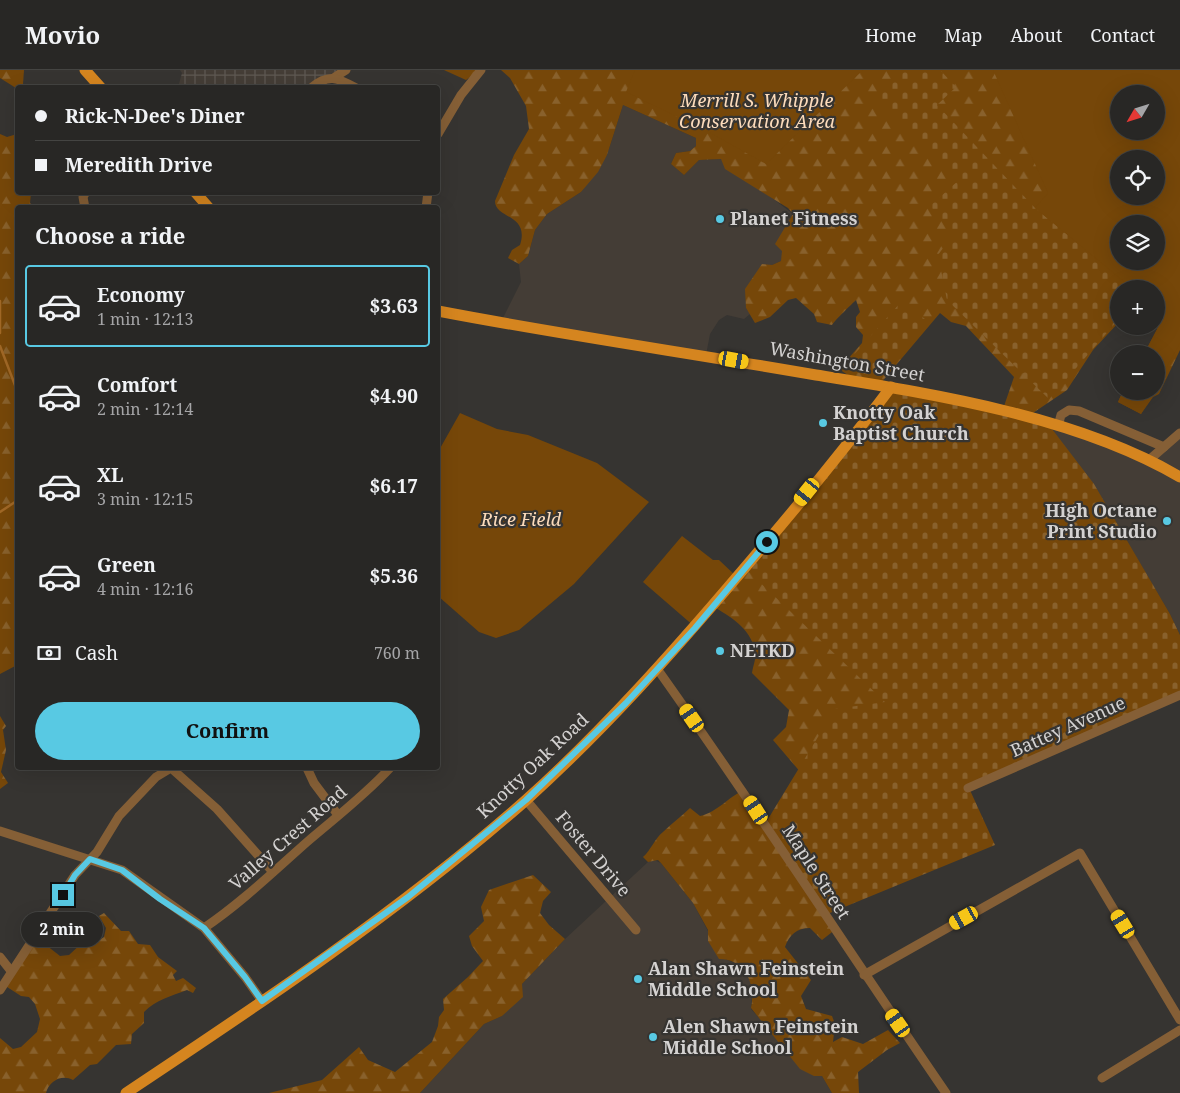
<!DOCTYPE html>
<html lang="en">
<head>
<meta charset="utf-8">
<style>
  :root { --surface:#282725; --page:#343332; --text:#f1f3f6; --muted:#a5a5a7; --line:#444442; --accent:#58c9e3 }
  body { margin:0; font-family:"Noto Serif",serif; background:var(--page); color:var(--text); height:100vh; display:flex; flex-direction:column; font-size:19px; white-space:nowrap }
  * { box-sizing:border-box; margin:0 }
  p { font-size:16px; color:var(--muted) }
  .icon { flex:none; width:28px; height:28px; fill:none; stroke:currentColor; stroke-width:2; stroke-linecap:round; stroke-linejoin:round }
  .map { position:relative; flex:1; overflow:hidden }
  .details { position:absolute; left:15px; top:135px; width:425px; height:565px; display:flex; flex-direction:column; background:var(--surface); border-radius:5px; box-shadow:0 5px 20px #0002,0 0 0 1px var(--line) }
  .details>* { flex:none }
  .banner { position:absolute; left:15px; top:15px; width:425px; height:110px; border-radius:5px; box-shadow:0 5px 20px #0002,0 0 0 1px var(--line); display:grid; align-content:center; height:110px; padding:0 20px; background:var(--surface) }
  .needle { width:32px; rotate:231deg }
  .controls { position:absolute; left:1110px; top:15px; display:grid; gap:10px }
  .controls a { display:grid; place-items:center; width:55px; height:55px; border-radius:50%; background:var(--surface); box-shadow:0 5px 20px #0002,0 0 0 1px var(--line); font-size:25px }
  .end { position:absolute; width:22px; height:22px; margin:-11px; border:6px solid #58c9e3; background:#111; box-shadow:0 0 0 2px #111 }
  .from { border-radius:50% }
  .bubble { position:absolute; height:35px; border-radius:18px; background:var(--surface); box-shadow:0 5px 20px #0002,0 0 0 1px var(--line); font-size:16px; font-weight:700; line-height:35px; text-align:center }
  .car { position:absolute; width:15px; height:30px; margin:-15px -8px; border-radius:6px; box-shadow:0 0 4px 1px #0007; background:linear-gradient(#f5c518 24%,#345 0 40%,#f5c518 0 76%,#345 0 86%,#f5c518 0) }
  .banner b { display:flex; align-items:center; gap:18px; height:48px; font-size:19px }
  .banner b+b { border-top:1px solid var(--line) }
  .banner i { width:12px; height:12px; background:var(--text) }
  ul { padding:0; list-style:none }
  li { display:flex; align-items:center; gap:15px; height:82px; margin:0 10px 8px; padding:0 10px; border:2px solid transparent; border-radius:5px }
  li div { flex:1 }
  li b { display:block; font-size:19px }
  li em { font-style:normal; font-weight:700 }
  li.on { border-color:var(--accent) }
  li>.icon { width:45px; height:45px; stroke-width:1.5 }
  h2 { padding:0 20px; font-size:22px; line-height:60px }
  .pay { display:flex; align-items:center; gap:12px; height:55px; padding:0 20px; font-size:19px }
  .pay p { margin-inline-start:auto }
  .primary-button { display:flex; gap:10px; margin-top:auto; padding:10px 20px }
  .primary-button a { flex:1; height:58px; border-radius:30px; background:var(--accent); color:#111; font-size:20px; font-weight:700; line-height:58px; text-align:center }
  header { display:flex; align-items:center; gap:30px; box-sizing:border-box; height:70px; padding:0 25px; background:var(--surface); border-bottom:1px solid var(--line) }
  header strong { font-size:24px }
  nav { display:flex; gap:28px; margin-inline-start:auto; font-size:18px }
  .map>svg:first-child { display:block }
  .built { fill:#443d36 }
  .industrial { fill:url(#industrial-grid) }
  .forest { fill:url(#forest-firs); fill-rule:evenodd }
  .cemetery { fill:url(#cemetery-stones) }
  .green { fill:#764709; fill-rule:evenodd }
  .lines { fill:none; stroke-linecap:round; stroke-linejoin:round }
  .stream { stroke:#a16826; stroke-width:2.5 }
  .minor { stroke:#855f36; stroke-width:9 }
  .major { stroke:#d5851f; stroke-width:11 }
  .route { stroke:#58c9e3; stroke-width:6 }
  .poi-dot { fill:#58c9e3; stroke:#363431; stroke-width:2 }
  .labels { text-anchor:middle; stroke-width:4.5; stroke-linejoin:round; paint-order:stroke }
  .park-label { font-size:18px; font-style:italic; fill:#fcdbbb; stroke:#363431 }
  .poi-label { font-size:18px; font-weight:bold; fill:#d4d2d1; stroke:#363431; text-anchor:start }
  .street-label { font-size:18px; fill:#d4d2d1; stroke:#363431 }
</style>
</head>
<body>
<header>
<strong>Movio</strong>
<nav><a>Home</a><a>Map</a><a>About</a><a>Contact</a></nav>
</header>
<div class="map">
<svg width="1180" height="1023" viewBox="0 0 1180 1023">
  <defs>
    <pattern id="industrial-grid" width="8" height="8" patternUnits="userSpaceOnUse" patternTransform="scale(1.25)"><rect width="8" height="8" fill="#443d36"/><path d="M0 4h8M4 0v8" fill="none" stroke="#5e5852"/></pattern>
    <pattern id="forest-firs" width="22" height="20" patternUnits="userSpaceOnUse" patternTransform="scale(1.25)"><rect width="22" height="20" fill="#764709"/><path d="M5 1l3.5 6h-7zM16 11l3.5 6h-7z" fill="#89612c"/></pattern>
    <pattern id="cemetery-stones" width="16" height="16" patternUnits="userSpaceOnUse" patternTransform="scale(1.25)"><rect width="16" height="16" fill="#764709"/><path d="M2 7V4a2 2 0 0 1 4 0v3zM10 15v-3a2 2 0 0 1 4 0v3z" fill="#89612c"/></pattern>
  </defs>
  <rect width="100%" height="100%" fill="#363431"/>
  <g class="built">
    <polygon points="623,35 696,68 696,76 690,81 676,83 671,94 684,105 699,90 721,89 793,144 781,191 772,195 746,238 750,244 744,249 727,245 719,250 710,264 706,285 502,250 521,212 519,194 528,186 535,160 547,144 581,122 607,85"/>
    <polygon points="1049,355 1149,388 1180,364 1180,565 1170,544 1104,432"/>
    <polygon points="654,790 661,793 693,833 708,861 708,871 725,889 739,895 748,905 753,916 751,939 763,952 822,1006 832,1023 420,1023 484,954 502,946 521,919 522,914 565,869 648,792"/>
  </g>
  <polygon class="industrial" points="180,0 339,0 310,17 171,18 179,14 182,3"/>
  <g class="forest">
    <polygon points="0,0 24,0 23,14 16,18 0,8"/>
    <polygon points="444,0 480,0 466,10"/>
    <path d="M 501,0 L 1180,0 L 1180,280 L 1159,324 L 1153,327 L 1141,344 L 1118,332 L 1123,321 L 1156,321 L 1156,284 L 1144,284 L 1164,246 L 1156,241 L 1156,219 L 1119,219 L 1119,252 L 1093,280 L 1067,320 L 1027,347 L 1002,342 L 1014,307 L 966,256 L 951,252 L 940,243 L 880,314 L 855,310 L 839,299 L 862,273 L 863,265 L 856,257 L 856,247 L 860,242 L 856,230 C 852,234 835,250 832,255 L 817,252 L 814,244 L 796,228 L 788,230 L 770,247 L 755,253 L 746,238 L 745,219 L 762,194 L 772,195 L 781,191 L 782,181 L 775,174 L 793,144 L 788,138 L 725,99 L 721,89 L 699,90 L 684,105 L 671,94 L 676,83 L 690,81 L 696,76 L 696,68 L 623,35 L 607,85 L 598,102 L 581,122 L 547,144 L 535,160 L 528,186 L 519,194 L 508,188 L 512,180 L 520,175 C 530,144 495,149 495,131 L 514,85 L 529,59 L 526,36 L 510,8 ZM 1119,24 L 1156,24 L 1156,61 L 1119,61 ZM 1116,59 L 1129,79 L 1156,89 L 1156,191 L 1136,215 L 1071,158 Z"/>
    <polygon points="0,64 7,67 17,64 18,122 31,123 30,133 34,137 18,138 17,595 0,604"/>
    <path d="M 746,498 L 888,633 L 802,704 L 773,670 L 786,657 L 789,640 L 752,603 C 753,596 757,586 755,580 C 750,558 730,546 712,536 Z"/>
    <polygon points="0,646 6,656 3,660 6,680 1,702 8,713 0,719"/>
    <path d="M 744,720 L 836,859 L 822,870 L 810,858 C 797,858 789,865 785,877 L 811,910 L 801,926 L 806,939 L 832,946 L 835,954 L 833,972 L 842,967 L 863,974 L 888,960 L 900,973 L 887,980 L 858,1002 L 859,1023 L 832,1023 L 822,1006 L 814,1006 L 800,999 L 751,938 C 756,915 746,889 719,889 L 708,871 L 708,860 L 693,833 L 661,793 L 658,790 L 648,792 L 643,787 C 651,780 655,768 663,762 C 672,753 681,747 690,738 L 700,746 C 718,742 728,727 744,720 Z"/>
    <polygon points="533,805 551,822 543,831 540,843 549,855 565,869 522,914 523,927 502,946 484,954 420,1023 269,1023 322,1010 359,977 368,990 395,1002 432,972 438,956 439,947 444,940 443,929 468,907 483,891 472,876 469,866 484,851 481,837 489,820"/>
    <path d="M 104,843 L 121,861 L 129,861 L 138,874 L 150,875 L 158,887 L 177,901 L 173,905 L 176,911 L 183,908 L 196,918 L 193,923 L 187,920 C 171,926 156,930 144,942 L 144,953 L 132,964 L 131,974 L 116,975 L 97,994 L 90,995 L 73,1010 C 62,1004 49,1011 46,1023 L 0,1023 L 0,968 L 13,979 L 21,977 L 37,962 L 40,949 L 35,934 L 29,927 L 21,926 L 4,915 L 37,868 L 60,886 L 69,885 L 82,873 L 91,876 L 104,867 L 106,858 L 99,846 Z"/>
  </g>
  <g class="cemetery">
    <polygon points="900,0 940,0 956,17 937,35 1035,138 1133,219 1119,219 1119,249 1049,329 947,230 938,185 954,163 930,136 958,111 874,27"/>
    <polygon points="902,231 930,253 881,307 841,299"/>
    <polygon points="891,317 1049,355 1094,414 1170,544 1180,565 1180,625 969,718 995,775 825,845 765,754 835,639 885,632 745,498"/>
  </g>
  <g class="green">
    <polygon points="635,0 863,0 766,94 709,62 626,22"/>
    <path d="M 993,0 L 1180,0 L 1180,273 L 1156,316 L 1156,284 L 1144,284 L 1164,246 L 1156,239 L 1156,219 L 1133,219 L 1035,138 L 1048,123 ZM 1119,24 L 1156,24 L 1156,61 L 1119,61 ZM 1119,89 L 1156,89 L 1156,126 L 1119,126 ZM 1119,154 L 1156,154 L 1156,191 L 1119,191 Z"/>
    <polygon points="1123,321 1154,321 1141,344 1118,332"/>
    <polygon points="460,343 497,359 528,365 597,393 649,432 574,514 519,560 496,568 479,562 438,526 438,382"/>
    <polygon points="682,466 713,490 719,490 737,507 695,557 643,512"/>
  </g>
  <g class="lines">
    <g class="stream">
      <polyline points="0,231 0,263"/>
      <polyline points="0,276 18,323"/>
      <polyline points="0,442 18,430"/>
    </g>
    <g class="minor">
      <polyline points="335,7 346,0"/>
      <path d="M 311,18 C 328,4 337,7 356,18"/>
      <polyline points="438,64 461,25 481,0"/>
      <polyline points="85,138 83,127 86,122"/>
      <polyline points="426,138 428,122"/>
      <polyline points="1058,356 1061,345 1069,340 1079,341 1164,377"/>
      <polyline points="1149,390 1180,363"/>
      <path d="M 658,600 C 757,739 849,882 946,1023"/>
      <polyline points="307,698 314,713 338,745"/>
      <polyline points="968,718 1180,625"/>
      <polyline points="526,730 636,860"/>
      <polyline points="0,761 122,800 204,858 245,907 262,931"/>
      <path d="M 204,858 C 241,833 273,802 307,772 C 335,748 365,725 390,698"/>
      <polyline points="0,887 11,901"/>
      <polyline points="864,905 1080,783 1180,950"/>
      <polyline points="0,920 75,805 97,782 119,746 156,707 171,698 217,739 273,802"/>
      <polyline points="1102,1008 1180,960"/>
    </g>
    <g class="major">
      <polyline points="85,0 101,18"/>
      <polyline points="195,122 209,138"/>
      <path d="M 438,241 C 563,265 690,283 816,305 C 933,324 1076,346 1180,407"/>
      <path d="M 126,1023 C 263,932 401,840 525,731 C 604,660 673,582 742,501 C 793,442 844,380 891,317"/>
    </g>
  </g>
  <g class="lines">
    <polyline class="route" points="63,825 75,805 90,789 122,800 160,829 204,858 245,907 262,931 408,827 526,730 626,633 695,558 767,472"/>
  </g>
  <g class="poi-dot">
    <circle cx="720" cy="149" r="5"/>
    <circle cx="823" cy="353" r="5"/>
    <circle cx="1167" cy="451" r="5"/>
    <circle cx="720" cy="581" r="5"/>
    <circle cx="638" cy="909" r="5"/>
    <circle cx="653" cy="967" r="5"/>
  </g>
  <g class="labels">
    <g class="park-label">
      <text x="757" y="37">Merrill S. Whipple<tspan x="757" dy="21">Conservation Area</tspan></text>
      <text x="521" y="456">Rice Field</text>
    </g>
    <g class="poi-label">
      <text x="730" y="155">Planet Fitness</text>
      <text x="833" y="349">Knotty Oak<tspan x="833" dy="21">Baptist Church</tspan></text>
      <text x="1157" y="447" text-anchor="end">High Octane<tspan x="1157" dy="21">Print Studio</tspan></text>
      <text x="730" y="587">NETKD</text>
      <text x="648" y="905">Alan Shawn Feinstein<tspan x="648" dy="21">Middle School</tspan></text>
      <text x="663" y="963">Alen Shawn Feinstein<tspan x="663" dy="21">Middle School</tspan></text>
    </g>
    <g class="street-label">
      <text transform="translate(847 292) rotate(10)" y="6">Washington Street</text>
      <text transform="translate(1068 657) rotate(-24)" y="6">Battey Avenue</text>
      <text transform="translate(533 696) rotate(-43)" y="6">Knotty Oak Road</text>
      <text transform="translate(288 768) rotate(-41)" y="6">Valley Crest Road</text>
      <text transform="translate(593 784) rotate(50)" y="6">Foster Drive</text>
      <text transform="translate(816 802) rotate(57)" y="6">Maple Street</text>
    </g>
  </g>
</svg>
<div class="controls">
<a><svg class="needle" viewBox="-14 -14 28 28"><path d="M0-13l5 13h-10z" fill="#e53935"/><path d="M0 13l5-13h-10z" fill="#a5a5a7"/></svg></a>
<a><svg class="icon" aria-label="locate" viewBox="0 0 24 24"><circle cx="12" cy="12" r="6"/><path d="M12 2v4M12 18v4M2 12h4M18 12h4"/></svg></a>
<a><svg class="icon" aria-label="layers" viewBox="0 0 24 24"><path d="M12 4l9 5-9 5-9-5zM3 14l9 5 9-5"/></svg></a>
<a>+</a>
<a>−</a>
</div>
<i class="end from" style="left:767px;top:472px"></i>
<i class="end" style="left:63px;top:825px"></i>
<div class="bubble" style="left:21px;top:842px;width:82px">2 min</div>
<i class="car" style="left:734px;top:290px;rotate:100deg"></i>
<i class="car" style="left:807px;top:422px;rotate:219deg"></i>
<i class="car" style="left:692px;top:648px;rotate:325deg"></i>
<i class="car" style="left:756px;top:740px;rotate:327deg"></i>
<i class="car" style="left:964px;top:848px;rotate:241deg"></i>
<i class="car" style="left:1123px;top:854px;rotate:329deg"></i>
<i class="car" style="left:898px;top:953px;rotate:325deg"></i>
<div class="banner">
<b><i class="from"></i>Rick-N-Dee's Diner</b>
<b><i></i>Meredith Drive</b>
</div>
<section class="details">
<h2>Choose a ride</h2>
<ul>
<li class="on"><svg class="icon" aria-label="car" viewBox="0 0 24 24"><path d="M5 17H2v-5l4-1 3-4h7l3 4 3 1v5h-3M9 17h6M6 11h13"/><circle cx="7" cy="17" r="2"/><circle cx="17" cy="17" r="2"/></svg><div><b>Economy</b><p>1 min · 12:13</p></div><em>$3.63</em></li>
<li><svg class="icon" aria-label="car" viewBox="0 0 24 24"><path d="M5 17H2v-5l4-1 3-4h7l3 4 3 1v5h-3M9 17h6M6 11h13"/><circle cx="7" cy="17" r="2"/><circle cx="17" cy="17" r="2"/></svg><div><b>Comfort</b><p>2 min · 12:14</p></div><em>$4.90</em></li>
<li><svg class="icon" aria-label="car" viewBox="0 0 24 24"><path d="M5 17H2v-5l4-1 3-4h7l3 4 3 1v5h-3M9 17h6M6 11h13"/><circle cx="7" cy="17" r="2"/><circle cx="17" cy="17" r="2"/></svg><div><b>XL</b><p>3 min · 12:15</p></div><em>$6.17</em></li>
<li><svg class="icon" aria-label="car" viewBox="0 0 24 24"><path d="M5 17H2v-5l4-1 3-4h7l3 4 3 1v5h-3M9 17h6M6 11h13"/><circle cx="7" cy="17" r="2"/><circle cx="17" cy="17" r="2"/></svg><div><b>Green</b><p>4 min · 12:16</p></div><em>$5.36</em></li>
</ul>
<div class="pay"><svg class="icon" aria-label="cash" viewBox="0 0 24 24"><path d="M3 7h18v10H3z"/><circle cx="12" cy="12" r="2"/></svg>Cash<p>760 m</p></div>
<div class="primary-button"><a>Confirm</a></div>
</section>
</div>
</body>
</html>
